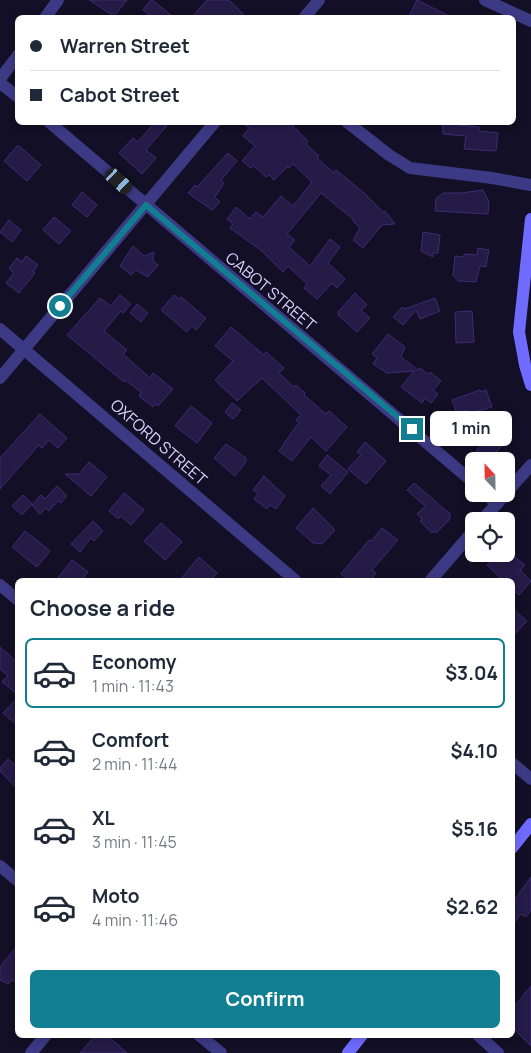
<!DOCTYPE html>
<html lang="en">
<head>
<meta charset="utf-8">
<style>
  :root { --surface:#fff; --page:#f6f6f7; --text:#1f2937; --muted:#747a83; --line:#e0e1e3; --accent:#117e91 }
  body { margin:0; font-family:Manrope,sans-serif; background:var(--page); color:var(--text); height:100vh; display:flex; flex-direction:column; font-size:19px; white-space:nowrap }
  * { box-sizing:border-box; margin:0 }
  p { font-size:16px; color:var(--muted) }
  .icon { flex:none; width:28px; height:28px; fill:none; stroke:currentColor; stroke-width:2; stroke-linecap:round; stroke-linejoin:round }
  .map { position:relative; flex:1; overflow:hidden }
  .panel { position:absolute; left:15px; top:578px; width:500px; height:460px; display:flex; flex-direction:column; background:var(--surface); border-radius:8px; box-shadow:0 2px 8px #0003 }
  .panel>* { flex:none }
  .guide { position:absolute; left:15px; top:15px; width:501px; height:110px; border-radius:8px; box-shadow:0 2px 8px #0003; display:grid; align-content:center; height:110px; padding:0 15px; background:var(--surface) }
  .needle { width:32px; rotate:338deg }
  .fabs { position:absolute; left:465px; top:452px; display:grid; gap:10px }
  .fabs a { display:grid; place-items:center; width:50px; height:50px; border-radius:8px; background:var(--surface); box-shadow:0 2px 8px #0003; font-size:25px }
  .end { position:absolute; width:22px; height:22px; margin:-11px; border:6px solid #117e91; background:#fff; box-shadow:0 0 0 2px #fff }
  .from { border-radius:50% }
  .bubble { position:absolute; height:35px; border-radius:8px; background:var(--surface); box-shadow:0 2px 8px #0003; font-size:16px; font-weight:700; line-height:35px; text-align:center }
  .car { position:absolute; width:15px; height:30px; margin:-15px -8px; border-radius:6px; box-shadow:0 0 4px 1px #0007; background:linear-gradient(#222 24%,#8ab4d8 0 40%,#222 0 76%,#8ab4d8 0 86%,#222 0) }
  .guide b { display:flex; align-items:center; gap:18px; height:48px; font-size:19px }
  .guide b+b { border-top:1px solid var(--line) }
  .guide i { width:12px; height:12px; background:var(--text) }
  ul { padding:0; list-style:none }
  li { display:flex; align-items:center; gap:15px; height:70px; margin:0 10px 8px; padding:0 5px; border:2px solid transparent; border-radius:8px }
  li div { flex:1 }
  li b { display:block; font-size:19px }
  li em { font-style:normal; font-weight:700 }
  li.active { border-color:var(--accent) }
  li>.icon { width:45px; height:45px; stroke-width:1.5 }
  h2 { padding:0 15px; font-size:22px; line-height:60px }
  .button { display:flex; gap:10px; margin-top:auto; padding:10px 15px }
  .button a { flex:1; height:58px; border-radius:8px; background:var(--accent); color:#fff; font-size:20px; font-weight:700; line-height:58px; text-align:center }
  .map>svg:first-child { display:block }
  .building { fill:#241b47; stroke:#3b2d73 }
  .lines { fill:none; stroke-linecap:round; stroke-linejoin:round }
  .street { stroke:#3d3a85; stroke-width:12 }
  .secondary { stroke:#6f6bff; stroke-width:12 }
  .route { stroke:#117e91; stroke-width:6 }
  .labels { text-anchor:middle; stroke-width:4; stroke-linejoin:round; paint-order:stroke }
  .street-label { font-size:16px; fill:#d9d4ff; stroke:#130f26 }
</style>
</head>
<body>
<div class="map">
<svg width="531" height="1053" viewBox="0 0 531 1053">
  <rect width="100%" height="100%" fill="#130f26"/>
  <g class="building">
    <polygon points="89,0 127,0 114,16"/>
    <polygon points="151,0 152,0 175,18 153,18 143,10"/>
    <polygon points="207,0 229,0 247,18 191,18"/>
    <polygon points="417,0 453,18 408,18"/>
    <polygon points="155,122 170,122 146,150 156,158 142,174 119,153 133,138 138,142"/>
    <polygon points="242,122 289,122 308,141 306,144 319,156 317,158 334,173 336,170 364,193 383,212 385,211 395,224 382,225 363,248 353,240 360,228 353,221 354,220 321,193 287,234 295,240 289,247 310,266 330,239 340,247 328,263 345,279 337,288 332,283 317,299 304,288 307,284 288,266 283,272 263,252 230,228 233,224 227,219 236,207 250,219 256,212 263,217 281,196 293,206 312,182 293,164 289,168 287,167 274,180 269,175 266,177 254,166 251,168 242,161 255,146 243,136 249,128"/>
    <polygon points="443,122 458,122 458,125 479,127 479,131 498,133 496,151 464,149 466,136 443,134"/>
    <polygon points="18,145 41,165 27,181 4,161"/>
    <polygon points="228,153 237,161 221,180 224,183 215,197 220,202 212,210 188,193 195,185 197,187"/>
    <polygon points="483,190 489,202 488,214 435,211 436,199 443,193 461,193"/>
    <polygon points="82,192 97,205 87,217 72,205"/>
    <polygon points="54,217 71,231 59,244 43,230"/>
    <polygon points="9,220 21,230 12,242 0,232"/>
    <polygon points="423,232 440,235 438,253 433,253 433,257 421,251"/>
    <polygon points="133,246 144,256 154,252 153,261 158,265 148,277 136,270 131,275 120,266"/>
    <polygon points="478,248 489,250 486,267 480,266 476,282 458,281 453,275 455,256 464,257 464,254 477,255"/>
    <polygon points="26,256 38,265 33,272 35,273 19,293 6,283 14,273 9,268 17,258 22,262"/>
    <polygon points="355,293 367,305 361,310 370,318 357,332 338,315 338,312"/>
    <polygon points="120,295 131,304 123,313 121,311 104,331 127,350 123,354 150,378 153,373 173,389 158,406 155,404 153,407 139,396 141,392 125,380 124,382 67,335 100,298 111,306"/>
    <polygon points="174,295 179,299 181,297 206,318 196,330 192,326 187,332 161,310"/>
    <polygon points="435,298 440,311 420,319 416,310 403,325 393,317 402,307 405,309"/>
    <polygon points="137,304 148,313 141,322 130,313"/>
    <polygon points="472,311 474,342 456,343 455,312"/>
    <polygon points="231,327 264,355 266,352 284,368 279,373 294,387 296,385 305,393 304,395 326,414 329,411 347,427 326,451 311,437 292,461 279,451 299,422 296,420 301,415 262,378 237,401 215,380 233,361 215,346"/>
    <polygon points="388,334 405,347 401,357 418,370 420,368 428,374 430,372 441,381 433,390 438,394 431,403 425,398 422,403 401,387 414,371 387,373 373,364 377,358 372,354"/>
    <polygon points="480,390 481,392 486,390 492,407 467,414 466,410 457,414 452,400"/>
    <polygon points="232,403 241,410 233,419 225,412"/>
    <polygon points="191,406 212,423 197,443 175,426"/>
    <polygon points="40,414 67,438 58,448 49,440 42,448 39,445 0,489 0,458"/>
    <polygon points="499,418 509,427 504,433 509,438 488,461 476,451 482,445 479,442"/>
    <polygon points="365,442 386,461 366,484 348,469 361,455 357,452"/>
    <polygon points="226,444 246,458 246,462 235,476 214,458"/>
    <polygon points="327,455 348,472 330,494 321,486 331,475 319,466"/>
    <polygon points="89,462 107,477 91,496 65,474 79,474"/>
    <polygon points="264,476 285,496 276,509 270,505 267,509 254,499 258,494 253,490"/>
    <polygon points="414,483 450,514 450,519 436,533 434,531 432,533 420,521 422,519 417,514 425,506 407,490"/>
    <polygon points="57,486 67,496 61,503 58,501 49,511 46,508 40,514 32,505 41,495 45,499"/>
    <polygon points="124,493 144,510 131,525 121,516 118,519 109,511"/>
    <polygon points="23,495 32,504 22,515 12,506"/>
    <polygon points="313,508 335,530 322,544 313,543 296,528"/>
    <polygon points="93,521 103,531 94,541 91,538 80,552 71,544"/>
    <polygon points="161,523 182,542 165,560 144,541"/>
    <polygon points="382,528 398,540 372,570 376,573 371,580 348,580 341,574 369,540 371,541"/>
    <polygon points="25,531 50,551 37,567 12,547"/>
    <polygon points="498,554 510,554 525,565 520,570 531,581 519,595 512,589 512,580 503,580 487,565"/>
    <polygon points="199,557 217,573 211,580 180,580"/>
    <polygon points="72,560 88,572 82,580 56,580"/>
    <polygon points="512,608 527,621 512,637"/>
    <polygon points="0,647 18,663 18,695 2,682 8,676 0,669"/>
    <polygon points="18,697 18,726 3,713"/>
    <polygon points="8,759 18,767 18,790 0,771 0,768"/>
    <polygon points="531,877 531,910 526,917 521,914 512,925 512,903"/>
    <polygon points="18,945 18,984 12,980 8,984 0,980 0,967"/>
    <polygon points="531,986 531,1046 512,1027 512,1009"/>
    <polygon points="99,1035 107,1035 127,1053 80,1053 94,1037 96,1039"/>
  </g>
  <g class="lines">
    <g class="street">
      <polyline points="485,0 531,21"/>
      <polyline points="45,18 58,0"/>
      <polyline points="304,18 319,0"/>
      <polyline points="0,79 18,55"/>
      <polyline points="0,83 18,97"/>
      <polyline points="49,122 474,483"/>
      <polyline points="347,122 389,155 410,168 492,178 531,185"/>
      <polyline points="0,329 295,580"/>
      <polyline points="0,378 215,122"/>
      <polyline points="506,493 531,465"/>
      <polyline points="486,494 497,504"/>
      <polyline points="481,521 506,494"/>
      <polyline points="431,580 474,530"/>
      <polyline points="0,585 18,600"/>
      <polyline points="512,763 531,779"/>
      <polyline points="0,866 18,881"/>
      <polyline points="199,1035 221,1053"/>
      <polyline points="478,1035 498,1053"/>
      <polyline points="31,1053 46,1035"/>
    </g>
    <g class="secondary">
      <polyline points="531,219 519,332 525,365 531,385"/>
      <polyline points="512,848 531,824"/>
      <polyline points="348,1053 362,1035"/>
    </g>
  </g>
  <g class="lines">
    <polyline class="route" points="60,306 146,205 412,429"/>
  </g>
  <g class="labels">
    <g class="street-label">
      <text transform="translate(271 291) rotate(40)" y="6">CABOT STREET</text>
      <text transform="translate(159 442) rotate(41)" y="6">OXFORD STREET</text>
    </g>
  </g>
</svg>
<div class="fabs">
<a><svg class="needle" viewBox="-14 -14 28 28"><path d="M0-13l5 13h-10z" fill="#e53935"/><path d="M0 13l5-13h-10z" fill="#747a83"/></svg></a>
<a><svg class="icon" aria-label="locate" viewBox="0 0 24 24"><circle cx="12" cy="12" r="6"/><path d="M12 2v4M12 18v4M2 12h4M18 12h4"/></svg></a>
</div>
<i class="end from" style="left:60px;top:306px"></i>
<i class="end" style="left:412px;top:429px"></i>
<div class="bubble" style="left:430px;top:411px;width:82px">1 min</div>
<i class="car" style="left:119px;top:181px;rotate:132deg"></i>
<div class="guide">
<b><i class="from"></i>Warren Street</b>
<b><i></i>Cabot Street</b>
</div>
<section class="panel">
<h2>Choose a ride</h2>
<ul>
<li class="active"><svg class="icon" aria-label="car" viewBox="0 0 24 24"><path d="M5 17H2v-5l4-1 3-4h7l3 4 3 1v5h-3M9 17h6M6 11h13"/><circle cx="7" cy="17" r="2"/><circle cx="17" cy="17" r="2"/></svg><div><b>Economy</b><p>1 min · 11:43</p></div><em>$3.04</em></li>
<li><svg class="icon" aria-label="car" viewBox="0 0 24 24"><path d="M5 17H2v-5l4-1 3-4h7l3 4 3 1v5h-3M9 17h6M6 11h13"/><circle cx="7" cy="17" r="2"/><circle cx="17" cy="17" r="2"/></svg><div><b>Comfort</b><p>2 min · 11:44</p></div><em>$4.10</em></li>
<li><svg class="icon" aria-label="car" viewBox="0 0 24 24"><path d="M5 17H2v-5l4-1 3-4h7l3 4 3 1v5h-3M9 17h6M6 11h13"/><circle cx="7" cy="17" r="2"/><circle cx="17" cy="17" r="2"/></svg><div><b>XL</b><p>3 min · 11:45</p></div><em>$5.16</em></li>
<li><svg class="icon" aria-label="car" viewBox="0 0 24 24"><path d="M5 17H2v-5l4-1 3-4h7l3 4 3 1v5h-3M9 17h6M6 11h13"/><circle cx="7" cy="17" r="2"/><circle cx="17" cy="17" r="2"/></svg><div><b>Moto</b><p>4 min · 11:46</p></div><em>$2.62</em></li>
</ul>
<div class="button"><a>Confirm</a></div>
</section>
</div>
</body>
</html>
